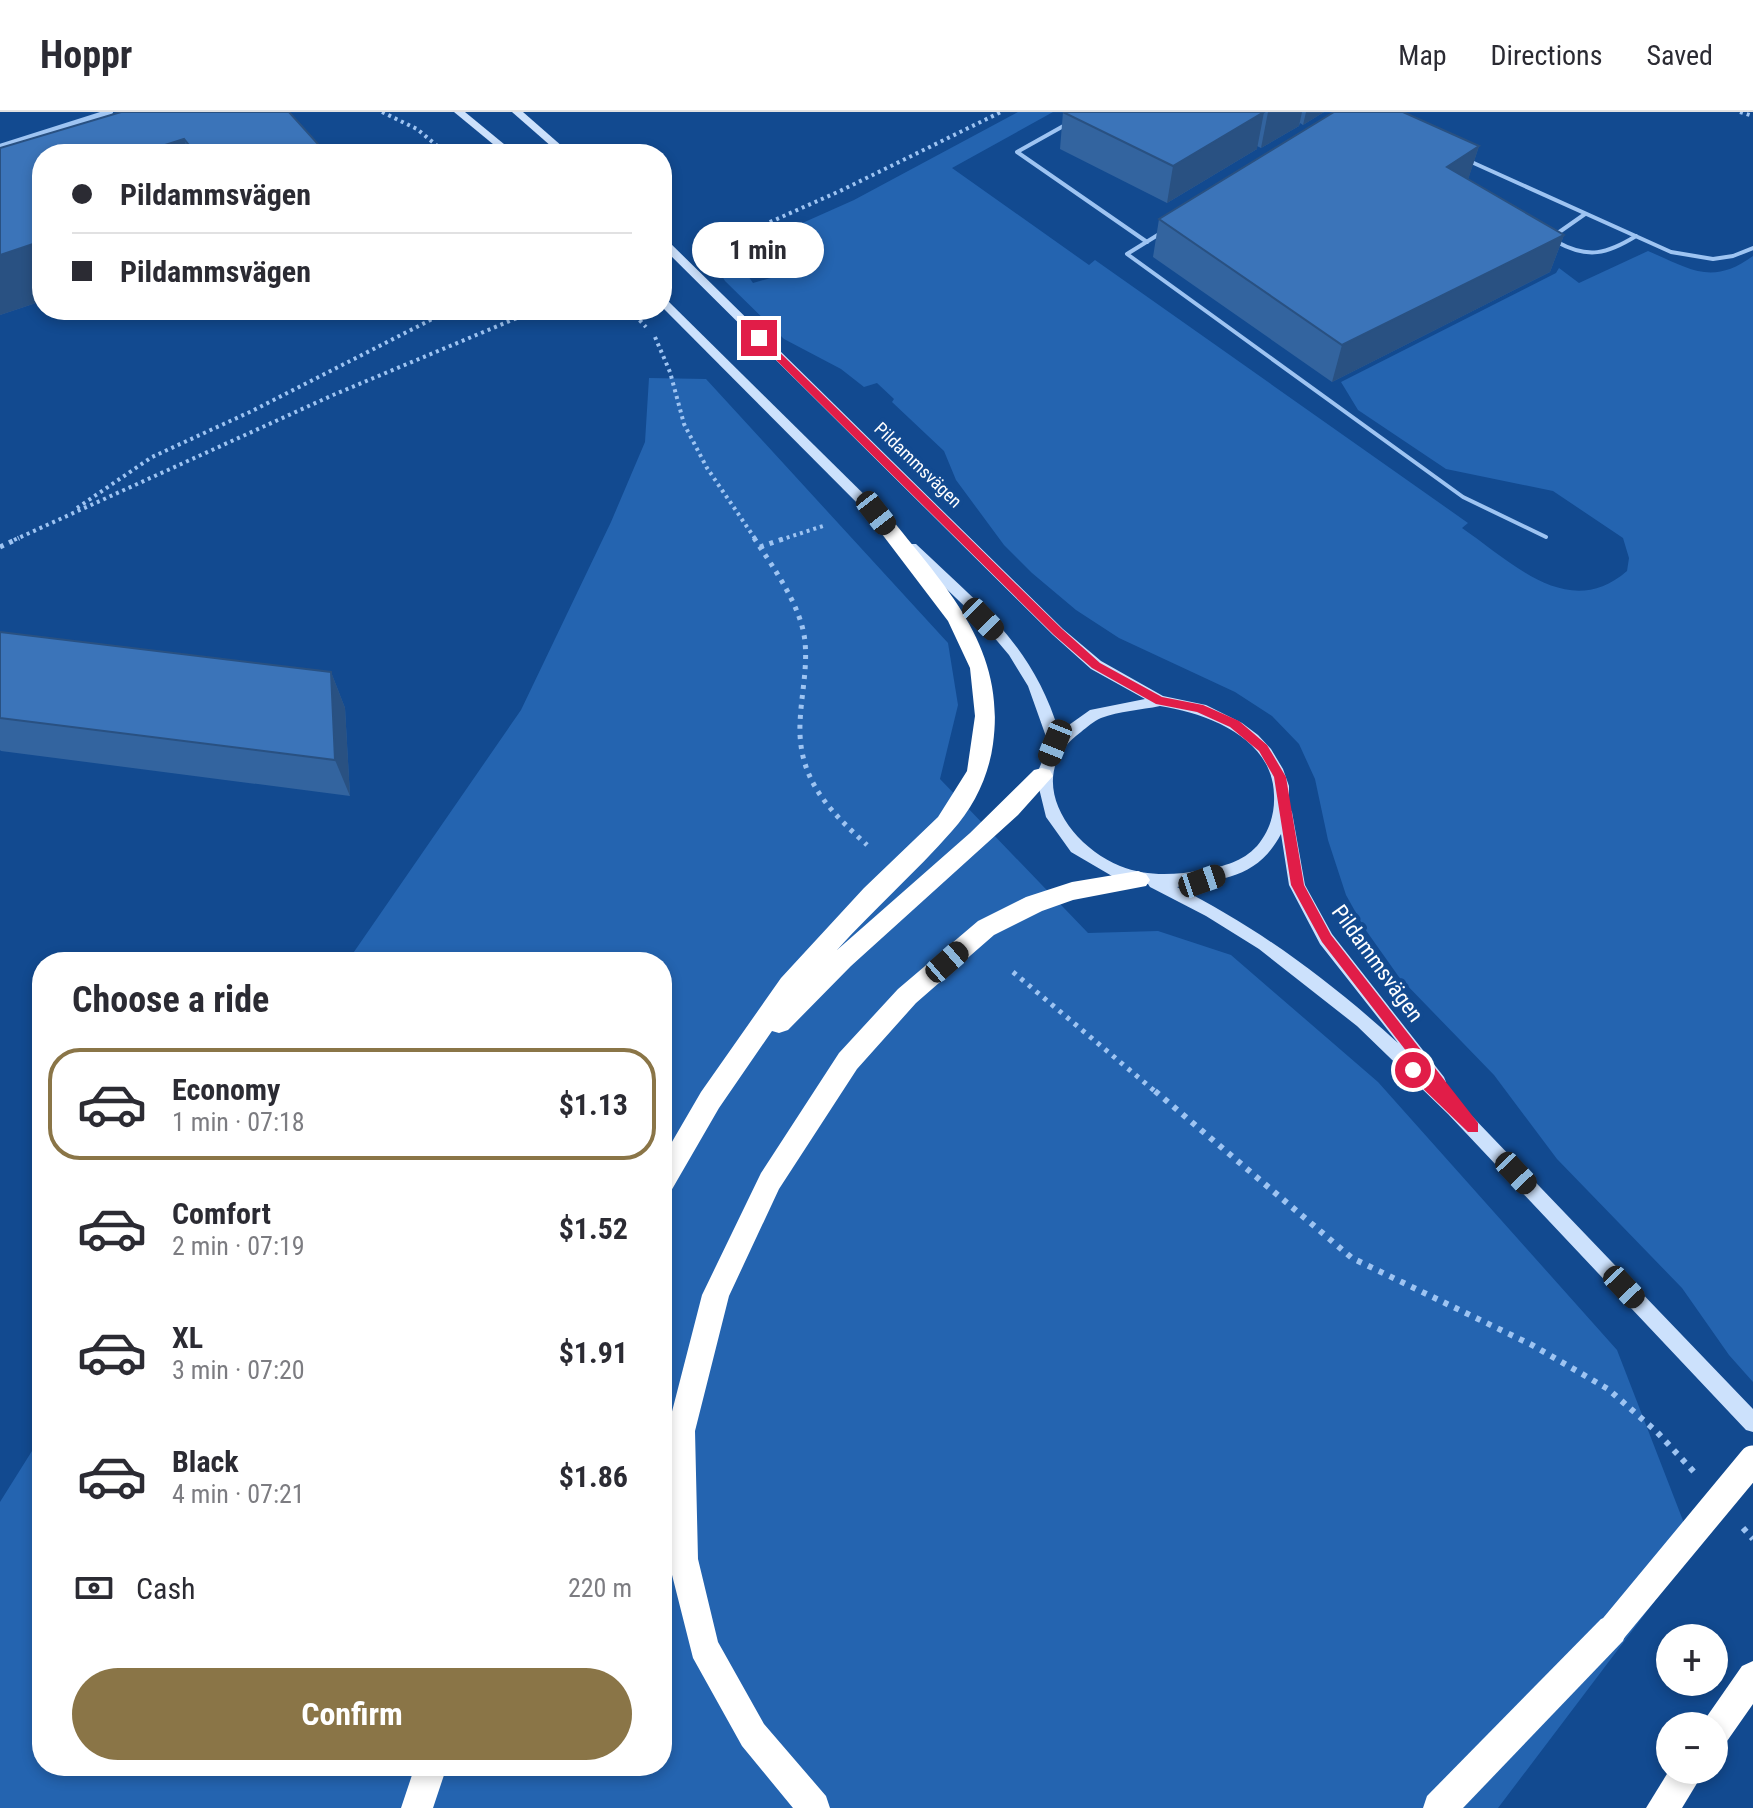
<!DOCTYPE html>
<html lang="en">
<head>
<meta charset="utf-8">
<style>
  :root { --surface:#fff; --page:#f2f2f3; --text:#2b2b33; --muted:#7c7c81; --line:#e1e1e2; --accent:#8a7547 }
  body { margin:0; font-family:"Roboto Condensed",sans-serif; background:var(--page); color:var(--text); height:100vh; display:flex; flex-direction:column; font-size:30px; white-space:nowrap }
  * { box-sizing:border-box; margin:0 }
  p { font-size:26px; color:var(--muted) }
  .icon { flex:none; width:44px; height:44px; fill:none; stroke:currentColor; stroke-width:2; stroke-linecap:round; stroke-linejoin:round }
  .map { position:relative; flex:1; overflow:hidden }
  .details { position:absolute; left:32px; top:840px; width:640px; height:824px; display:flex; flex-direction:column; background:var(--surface); border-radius:32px; box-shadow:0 4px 12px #0003 }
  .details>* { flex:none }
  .banner { position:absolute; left:32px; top:32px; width:640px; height:176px; border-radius:32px; box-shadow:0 4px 12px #0003; display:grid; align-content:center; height:176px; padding:0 40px; background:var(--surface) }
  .buttons { position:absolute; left:1656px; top:1512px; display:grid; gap:16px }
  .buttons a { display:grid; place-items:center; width:72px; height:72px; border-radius:50%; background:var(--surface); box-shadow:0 4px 12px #0003; font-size:40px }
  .end { position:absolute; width:36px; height:36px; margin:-18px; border:10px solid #e11d48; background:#fff; box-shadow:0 0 0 4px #fff }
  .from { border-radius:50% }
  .bubble { position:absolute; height:56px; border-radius:28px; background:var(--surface); box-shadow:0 4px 12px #0003; font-size:26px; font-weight:700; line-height:56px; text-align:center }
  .car { position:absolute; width:24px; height:48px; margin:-24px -12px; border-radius:10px; box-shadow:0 0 6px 2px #0007; background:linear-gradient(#222 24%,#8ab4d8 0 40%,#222 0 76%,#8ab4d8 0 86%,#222 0) }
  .banner b { display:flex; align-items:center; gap:28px; height:76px; font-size:30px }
  .banner b+b { border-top:2px solid var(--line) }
  .banner i { width:20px; height:20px; background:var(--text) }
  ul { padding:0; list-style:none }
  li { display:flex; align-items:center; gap:24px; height:112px; margin:0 16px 12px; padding:0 24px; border:4px solid transparent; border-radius:32px }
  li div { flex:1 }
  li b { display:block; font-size:30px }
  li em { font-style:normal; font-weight:700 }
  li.on { border-color:var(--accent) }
  li>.icon { width:72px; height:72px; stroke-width:1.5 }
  h2 { padding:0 40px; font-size:36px; line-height:96px }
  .pay { display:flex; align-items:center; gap:20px; height:88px; padding:0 40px; font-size:30px }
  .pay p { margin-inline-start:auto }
  .cta { display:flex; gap:16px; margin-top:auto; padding:16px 40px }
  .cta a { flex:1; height:92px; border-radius:48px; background:var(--accent); color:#fff; font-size:32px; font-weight:700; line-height:92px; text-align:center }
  header { display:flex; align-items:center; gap:48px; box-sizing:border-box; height:112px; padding:0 40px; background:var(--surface); border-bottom:2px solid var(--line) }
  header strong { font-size:38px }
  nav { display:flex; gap:44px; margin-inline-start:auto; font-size:28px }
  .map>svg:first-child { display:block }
  .green { fill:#2464b0 }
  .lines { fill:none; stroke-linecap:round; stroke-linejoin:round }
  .path-far2 { stroke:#9ec4f2; stroke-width:4; stroke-dasharray:3 4; stroke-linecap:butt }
  .path-far1 { stroke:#9ec4f2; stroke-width:5; stroke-dasharray:4 6; stroke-linecap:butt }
  .path { stroke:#9ec4f2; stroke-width:6; stroke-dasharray:5 7; stroke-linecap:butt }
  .lane { stroke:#9ec4f2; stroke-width:4 }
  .street { stroke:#9ec4f2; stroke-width:6 }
  .secondary { fill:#cce1fc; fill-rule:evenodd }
  .highway { fill:#fff; fill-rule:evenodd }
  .highway-bridge { stroke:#fff; stroke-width:29 }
  .wall { fill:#33649f }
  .shaded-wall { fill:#295182 }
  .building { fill:#3b74b9; stroke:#295182; stroke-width:2 }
  .route { fill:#e11d48 }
  .labels { text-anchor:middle; stroke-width:8; stroke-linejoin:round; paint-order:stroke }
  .far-street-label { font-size:18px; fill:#fff; stroke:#124a90 }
  .street-label { font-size:22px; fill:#fff; stroke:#124a90 }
</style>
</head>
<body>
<header>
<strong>Hoppr</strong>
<nav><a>Map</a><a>Directions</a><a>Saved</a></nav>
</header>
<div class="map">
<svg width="1753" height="1696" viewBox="0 0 1753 1696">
  <rect width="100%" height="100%" fill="#124a90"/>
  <g class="green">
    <path d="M 1018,0 L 1053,0 L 952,56 L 1089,153 L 1095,148 L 1468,411 L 1462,416 C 1512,450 1568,510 1627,459 L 1629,446 L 1623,426 L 1553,379 L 1446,357 L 1358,298 L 1341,270 L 1556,161 L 1559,156 L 1579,171 L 1648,139 C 1690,157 1712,174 1753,144 L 1753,1270 L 1729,1243 L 1682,1176 L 1557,1047 L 1494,963 L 1399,865 L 1365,817 L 1346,783 L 1328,728 L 1315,667 L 1299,632 L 1272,604 L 1235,580 L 1119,526 L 1076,498 L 1032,461 L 1004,433 L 956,368 L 944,339 L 892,290 L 894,287 L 877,271 L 864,275 L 841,257 L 784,227 L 725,169 L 712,147 L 737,139 L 756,156 L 746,161 L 753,171 L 774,165 L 746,136 L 854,88 Z"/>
    <polygon points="649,266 706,267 948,531 958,593 940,667 1088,821 1158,819 1231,843 1378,970 1617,1238 1694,1437 1498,1696 0,1696 0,1390 42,1323 42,1654 662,1654 662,850 347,850 521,598 611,410 645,330"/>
  </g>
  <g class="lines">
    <g class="path-far2">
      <polyline points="382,0 417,17 447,42"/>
      <polyline points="1740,0 1753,4"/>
      <polyline points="730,128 770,165"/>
      <polyline points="725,130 840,79 1001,0"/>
      <polyline points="630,198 646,215"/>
      <polyline points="655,225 670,260 684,312 707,356 756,428"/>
      <polyline points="77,396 152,345 252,299 450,198"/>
      <polyline points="14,428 333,283 536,198"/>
      <polyline points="780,428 823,414"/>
    </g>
    <g class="path-far1">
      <path d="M 754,426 C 773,455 802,495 805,530 C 808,561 799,591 800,622 C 802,672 832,701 867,733"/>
      <polyline points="0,435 19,426"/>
      <polyline points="760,435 786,426"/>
      <polyline points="1013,860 1157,981"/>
    </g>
    <g class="path">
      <polyline points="1155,979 1352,1146 1532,1233 1608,1277 1657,1320 1694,1360"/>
      <polyline points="1743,1416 1753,1427"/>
    </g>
    <g class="lane">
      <polyline points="1067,12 1017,40 1147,130"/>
      <polyline points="1467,48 1671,140 1713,147 1733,144 1753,136"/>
      <path d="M 1585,102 L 1555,123 L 1557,130 C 1588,147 1607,142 1636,124"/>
      <polyline points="1161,121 1127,142 1463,385 1546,425"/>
    </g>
    <polyline class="street" points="0,35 110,0"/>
    <g class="secondary">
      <polygon points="454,0 465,0 516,42 505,42"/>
      <polygon points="512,0 523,0 571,42 560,42"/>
      <path d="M 662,126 L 666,127 L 1063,517 L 1101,549 L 1163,584 L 1206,593 L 1242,611 L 1258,623 L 1271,637 L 1283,657 L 1289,674 L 1289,696 L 1292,700 L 1305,773 L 1332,822 L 1444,965 L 1446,970 L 1444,975 L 1753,1297 L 1753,1320 L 1746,1318 L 1448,1002 L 1357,914 L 1259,837 L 1206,804 L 1150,775 L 1148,772 L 1112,764 L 1071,740 L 1046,705 L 1036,664 L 1049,633 L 1028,574 L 1009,543 L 982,511 L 906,438 L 906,432 L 916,432 C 979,492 1033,533 1059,620 L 1090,598 L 1145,587 L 1091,557 L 1053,523 L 662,135 ZM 1160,594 C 1207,601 1273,626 1274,683 C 1275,702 1269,720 1257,734 C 1242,750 1225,754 1203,758 C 1176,763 1147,765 1120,754 C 1066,732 1022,662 1081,620 C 1087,615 1094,609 1101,606 C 1119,599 1141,598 1160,594 ZM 1281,722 L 1289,773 L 1320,832 L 1398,931 C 1330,869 1259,816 1177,775 C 1222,767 1257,767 1281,722 Z"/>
      <polygon points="662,186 666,187 890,408 890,414 880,414 662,195"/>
    </g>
    <g class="highway">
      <path d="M 876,395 L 883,396 C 940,470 1007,531 993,632 C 989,663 974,695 952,719 C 916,760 874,797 837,838 L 970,721 L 1034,658 L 1042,656 L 1050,658 L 1053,664 L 1018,703 L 851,854 L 788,918 L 779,921 L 772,919 L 719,996 L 671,1079 L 662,1083 L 662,1047 L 701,980 L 781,866 L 864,776 L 938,705 L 967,659 L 975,604 L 970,556 L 948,509 L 866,401 Z"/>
      <polygon points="1138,759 1146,762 1150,768 1146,774 1073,788 1042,799 994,823 916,891 857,957 779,1077 729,1184 695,1319 698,1447 718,1530 764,1612 826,1684 830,1696 793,1696 742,1634 693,1546 668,1447 667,1319 702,1183 761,1061 839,941 898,877 978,809 1026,785 1072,770"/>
      <polygon points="1612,1503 1623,1507 1627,1518 1623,1529 1463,1696 1423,1696 1427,1684 1601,1507"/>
      <polygon points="1753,1549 1753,1592 1725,1632 1714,1637 1714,1614 1701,1614 1703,1610 1742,1554"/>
      <polygon points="415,1654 447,1654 433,1696 401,1696"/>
      <polygon points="1670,1657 1705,1658 1682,1696 1646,1696"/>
    </g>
    <polyline class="highway-bridge" points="1612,1518 1753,1348"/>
  </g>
  <g class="wall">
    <polygon points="121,0 327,42 42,42 42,189 0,203 0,36"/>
    <polygon points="1063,0 1324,0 1303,13 1300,11 1299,14 1261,36 1257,34 1257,37 1167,91 1060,37"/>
    <polygon points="1479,34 1468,67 1564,123 1550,160 1332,270 1153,145 1159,107"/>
    <polygon points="0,520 331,560 345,596 350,684 1,639 0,638"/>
  </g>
  <g class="shaded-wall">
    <polygon points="1264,0 1257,37 1167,91 1173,54"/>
    <polygon points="1268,0 1302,0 1299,14 1261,36"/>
    <polygon points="1306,0 1324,0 1303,13"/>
    <polygon points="184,27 189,42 140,41"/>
    <polygon points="1479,34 1467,71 1447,55"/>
    <polygon points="1564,123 1550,160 1332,270 1342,233"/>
    <polygon points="42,129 42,189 0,203 0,143"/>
    <polygon points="331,560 345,596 350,684 335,648"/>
  </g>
  <g class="building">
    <polygon points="121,0 289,0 327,42 196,42 184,27 140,41 140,42 42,42 42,129 0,143 0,36"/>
    <polygon points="1063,0 1264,0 1173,54"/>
    <polygon points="1334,0 1403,0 1479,34 1447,55 1564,123 1342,233 1159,107"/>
    <polygon points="0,520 331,560 335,648 0,606"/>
  </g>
  <polygon class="route" points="756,224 763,224 1062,517 1100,551 1162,585 1203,593 1239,609 1267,633 1286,665 1304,773 1331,823 1478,1011 1478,1020 1468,1020 1408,962 1408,953 1417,953 1322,830 1291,773 1274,665 1259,639 1230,615 1197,600 1156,592 1092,556 1054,523 756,228"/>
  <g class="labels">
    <g class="far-street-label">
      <text transform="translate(918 353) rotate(44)" y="6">Pildammsvägen</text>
    </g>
    <g class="street-label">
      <text transform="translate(1378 851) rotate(54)" y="8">Pildammsvägen</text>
    </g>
  </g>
</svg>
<div class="buttons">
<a>+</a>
<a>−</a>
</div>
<i class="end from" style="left:1413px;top:958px"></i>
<i class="end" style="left:759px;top:226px"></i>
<div class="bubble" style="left:692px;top:110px;width:132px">1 min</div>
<i class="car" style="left:876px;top:401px;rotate:142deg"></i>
<i class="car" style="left:983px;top:507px;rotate:136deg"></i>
<i class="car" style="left:1055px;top:631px;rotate:202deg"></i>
<i class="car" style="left:1202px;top:769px;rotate:71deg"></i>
<i class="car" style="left:947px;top:850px;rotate:49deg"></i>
<i class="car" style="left:1516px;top:1061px;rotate:137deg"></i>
<i class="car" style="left:1624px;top:1175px;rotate:137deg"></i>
<div class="banner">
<b><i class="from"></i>Pildammsvägen</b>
<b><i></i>Pildammsvägen</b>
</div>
<section class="details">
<h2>Choose a ride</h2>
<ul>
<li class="on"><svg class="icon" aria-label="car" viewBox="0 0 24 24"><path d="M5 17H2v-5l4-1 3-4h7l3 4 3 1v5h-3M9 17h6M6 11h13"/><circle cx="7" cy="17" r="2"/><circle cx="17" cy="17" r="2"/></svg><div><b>Economy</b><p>1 min · 07:18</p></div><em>$1.13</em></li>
<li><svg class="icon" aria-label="car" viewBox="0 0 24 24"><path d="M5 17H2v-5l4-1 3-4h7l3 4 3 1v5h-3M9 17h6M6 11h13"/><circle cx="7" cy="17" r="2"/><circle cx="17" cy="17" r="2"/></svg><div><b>Comfort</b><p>2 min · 07:19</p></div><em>$1.52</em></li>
<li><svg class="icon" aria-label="car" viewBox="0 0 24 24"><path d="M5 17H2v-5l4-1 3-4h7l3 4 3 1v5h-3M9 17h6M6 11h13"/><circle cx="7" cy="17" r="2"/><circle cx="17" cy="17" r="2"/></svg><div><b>XL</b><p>3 min · 07:20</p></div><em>$1.91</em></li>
<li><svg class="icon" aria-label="car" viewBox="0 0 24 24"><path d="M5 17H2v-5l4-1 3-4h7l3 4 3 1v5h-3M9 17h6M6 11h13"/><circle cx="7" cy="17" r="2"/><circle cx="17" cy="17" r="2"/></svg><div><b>Black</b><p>4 min · 07:21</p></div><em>$1.86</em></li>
</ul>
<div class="pay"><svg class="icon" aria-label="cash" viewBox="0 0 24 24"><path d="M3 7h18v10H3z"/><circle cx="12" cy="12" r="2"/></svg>Cash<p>220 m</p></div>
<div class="cta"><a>Confirm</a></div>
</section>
</div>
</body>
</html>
